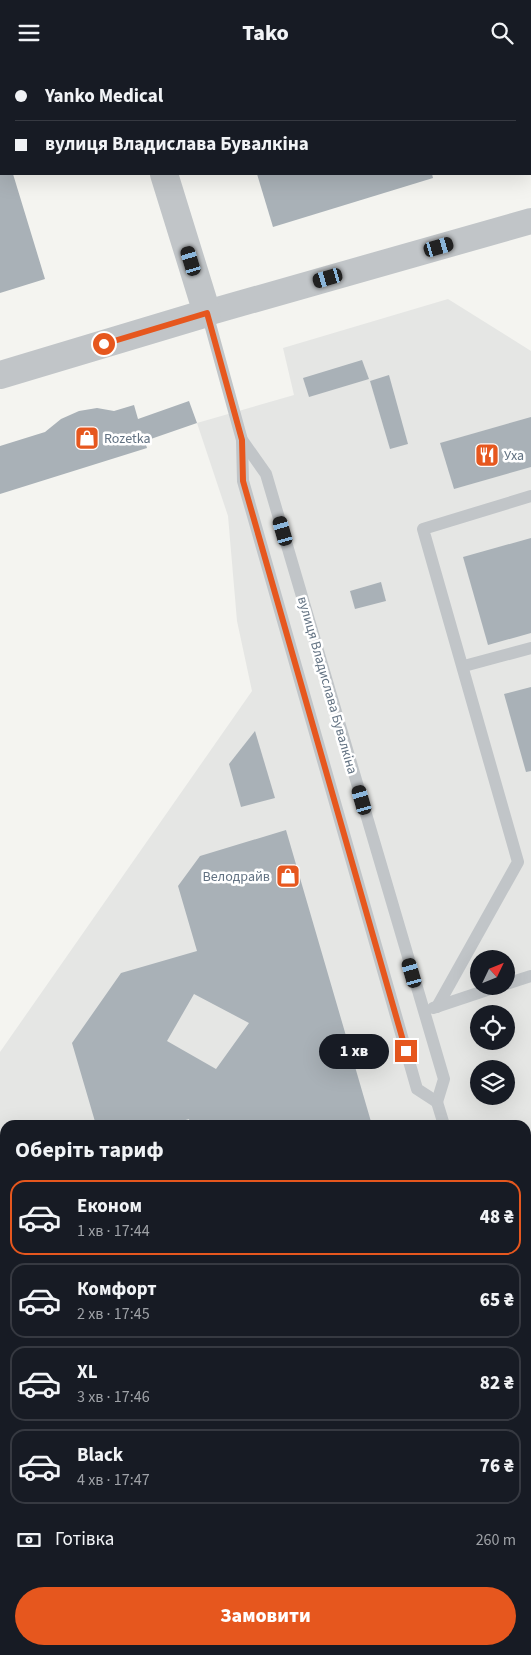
<!DOCTYPE html>
<html lang="uk">
<head>
<meta charset="utf-8">
<style>
  :root { --surface:#171b24; --page:#20242c; --text:#f1f3f6; --muted:#9ea1a6; --line:#363941; --accent:#e6571e }
  body { margin:0; font-family:"Source Sans 3",sans-serif; background:var(--page); color:var(--text); height:100vh; display:flex; flex-direction:column; font-size:19px; white-space:nowrap }
  * { box-sizing:border-box; margin:0 }
  p { font-size:16px; color:var(--muted) }
  .icon { flex:none; width:28px; height:28px; fill:none; stroke:currentColor; stroke-width:2; stroke-linecap:round; stroke-linejoin:round }
  .map { position:relative; flex:1; overflow:hidden }
  .sheet { position:absolute; left:0px; top:1055px; width:531px; height:535px; display:flex; flex-direction:column; background:var(--surface); border-radius:15px 15px 0 0; box-shadow:0 5px 20px #0002 }
  .sheet>* { flex:none }
  .top-card { position:absolute; left:0px; top:0px; width:531px; height:110px; box-shadow:0 5px 20px #0002; display:grid; align-content:center; height:110px; padding:0 15px; background:var(--surface) }
  .needle { width:32px; rotate:47deg }
  .fabs { position:absolute; left:470px; top:885px; display:grid; gap:10px }
  .fabs a { display:grid; place-items:center; width:45px; height:45px; border-radius:50%; background:var(--surface); box-shadow:0 5px 20px #0002; font-size:25px }
  .end { position:absolute; width:22px; height:22px; margin:-11px; border:6px solid #e6571e; background:#fff; box-shadow:0 0 0 2px #fff }
  .from { border-radius:50% }
  .bubble { position:absolute; height:35px; border-radius:18px; background:var(--surface); box-shadow:0 5px 20px #0002; font-size:16px; font-weight:800; line-height:35px; text-align:center }
  .car { position:absolute; width:15px; height:30px; margin:-15px -8px; border-radius:6px; box-shadow:0 0 4px 1px #0007; background:linear-gradient(#222 24%,#8ab4d8 0 40%,#222 0 76%,#8ab4d8 0 86%,#222 0) }
  .top-card b { display:flex; align-items:center; gap:18px; height:48px; font-size:19px }
  .top-card b+b { border-top:1px solid var(--line) }
  .top-card i { width:12px; height:12px; background:var(--text) }
  ul { padding:0; list-style:none }
  li { display:flex; align-items:center; gap:15px; height:75px; margin:0 10px 8px; padding:0 5px; border:2px solid var(--line); border-radius:15px }
  li div { flex:1 }
  li b { display:block; font-size:19px }
  li em { font-style:normal; font-weight:800 }
  li.current { border-color:var(--accent) }
  li>.icon { width:45px; height:45px; stroke-width:1.5 }
  h2 { padding:0 15px; font-size:22px; line-height:60px }
  .pay { display:flex; align-items:center; gap:12px; height:55px; padding:0 15px; font-size:19px }
  .pay p { margin-inline-start:auto }
  .button { display:flex; gap:10px; margin-top:auto; padding:10px 15px }
  .button a { flex:1; height:58px; border-radius:30px; background:var(--accent); color:#fff; font-size:20px; font-weight:800; line-height:58px; text-align:center }
  header { display:flex; justify-content:space-between; align-items:center; height:65px; padding:0 15px; background:var(--surface); font-size:22px; font-weight:800 }
  .map>svg:first-child { display:block }
  .built { fill:#e5e6e4; fill-rule:evenodd }
  .building { fill:#a9b1b7; fill-rule:evenodd }
  .lines { fill:none; stroke-linecap:round; stroke-linejoin:round }
  .service { stroke:#c1c5c8; stroke-width:12 }
  .minor { stroke:#c1c5c8; stroke-width:26 }
  .tertiary { stroke:#c1c5c8; stroke-width:28 }
  .route { stroke:#e6571e; stroke-width:6 }
  .labels { text-anchor:middle; stroke-width:5; stroke-linejoin:round; paint-order:stroke }
  .poi-label { font-size:14px; fill:#627282; stroke:#fff; text-anchor:start }
  .street-label { font-size:14px; fill:#627282; stroke:#fff }
</style>
</head>
<body>
<header><svg class="icon" aria-label="menu" viewBox="0 0 24 24"><path d="M4 6h16M4 12h16M4 18h16"/></svg>Tako<svg class="icon" aria-label="search" viewBox="0 0 24 24"><circle cx="10" cy="10" r="6"/><path d="M15 15l6 6"/></svg></header>
<div class="map">
<svg width="531" height="1590" viewBox="0 0 531 1590">
  <rect width="100%" height="100%" fill="#f4f4f0"/>
  <path class="built" d="M 448,234 L 531,286 L 531,1546 L 526,1543 L 526,1060 L 5,1060 L 5,1202 L 0,1199 L 0,987 L 252,626 L 237,556 L 228,451 L 197,358 L 294,330 L 283,283 ZM 479,894 L 506,894 L 506,921 L 479,921 ZM 479,949 L 506,949 L 506,976 L 479,976 ZM 479,1004 L 506,1004 L 506,1031 L 479,1031 Z"/>
  <g class="building">
    <polygon points="0,83 1,109 13,109 45,214 0,228"/>
    <polygon points="257,109 432,109 433,113 273,162"/>
    <polygon points="362,295 369,314 309,332 303,313"/>
    <polygon points="389,310 408,379 390,384 370,316"/>
    <polygon points="189,336 197,358 145,376 147,383 0,429 0,381 45,367 61,354 79,346 97,343 114,346 134,340 138,354"/>
    <polygon points="531,352 531,402 454,424 440,378"/>
    <polygon points="531,473 531,568 488,580 463,492"/>
    <polygon points="381,517 386,536 355,544 350,526"/>
    <polygon points="531,622 531,706 526,707 504,629"/>
    <polygon points="255,666 275,733 241,742 229,699"/>
    <path d="M 286,765 L 372,1060 L 190,1060 L 189,1054 L 169,1060 L 96,1060 L 72,978 L 121,908 L 197,886 L 178,821 L 200,791 ZM 194,929 L 249,958 L 216,1004 L 167,976 Z"/>
  </g>
  <g class="lines">
    <g class="service">
      <polyline points="291,0 292,1"/>
      <polyline points="450,0 452,1"/>
      <polyline points="530,92 531,95"/>
      <polyline points="207,248 242,375 266,409 444,1014 437,1037"/>
      <polyline points="242,375 243,416 417,1024 437,1037"/>
      <polyline points="464,601 531,583"/>
      <polyline points="506,919 531,911"/>
      <polyline points="437,942 518,797 423,464 531,431"/>
      <polyline points="433,943 499,921"/>
      <polyline points="437,1037 444,1060"/>
      <polyline points="526,1100 531,1099"/>
      <polyline points="526,1185 531,1184"/>
      <polyline points="0,1240 5,1243"/>
      <polyline points="526,1342 531,1359"/>
      <polyline points="129,1590 133,1585"/>
    </g>
    <polyline class="minor" points="207,248 531,156"/>
    <g class="tertiary">
      <polyline points="130,0 131,1"/>
      <polyline points="0,310 207,248 164,109"/>
    </g>
  </g>
  <g class="lines">
    <polyline class="route" points="104,279 207,248 242,375 243,416 406,986"/>
  </g>
  <defs>
    <g id="shop-square" transform="scale(1.25)"><rect x="-9" y="-9" width="18" height="18" rx="4" fill="#e6571e" stroke="#fff"/><path d="M-5-2.5h2.3a2.7 3.5 0 0 1 5.4 0H5L5.5 6h-11ZM-1.5-2.5h3a1.5 2.3 0 0 0-3 0Z" fill="#fff"/></g>
    <g id="restaurant-square" transform="scale(1.25)"><rect x="-9" y="-9" width="18" height="18" rx="4" fill="#e6571e" stroke="#fff"/><path d="M-5-6h1v4h1v-4h1v4h1v-4h1v5L-1.5 .5V6h-2V.5L-5-1ZM5-6V6H3V1.5H1.5Q1.5-4 5-6Z" fill="#fff"/></g>
  </defs>
  <g fill-rule="evenodd">
    <use href="#shop-square" x="87" y="373"/>
    <use href="#restaurant-square" x="487" y="390"/>
    <use href="#shop-square" x="288" y="811"/>
  </g>
  <g class="labels">
    <g class="poi-label">
      <text x="104" y="378">Rozetka</text>
      <text x="504" y="395">Уха</text>
      <text x="270" y="816" text-anchor="end">Велодрайв</text>
    </g>
    <g class="street-label">
      <text transform="translate(328 620) rotate(74)" y="5">вулиця Владислава Бувалкіна</text>
    </g>
  </g>
</svg>
<div class="fabs">
<a><svg class="needle" viewBox="-14 -14 28 28"><path d="M0-13l5 13h-10z" fill="#e53935"/><path d="M0 13l5-13h-10z" fill="#9ea1a6"/></svg></a>
<a><svg class="icon" aria-label="locate" viewBox="0 0 24 24"><circle cx="12" cy="12" r="6"/><path d="M12 2v4M12 18v4M2 12h4M18 12h4"/></svg></a>
<a><svg class="icon" aria-label="layers" viewBox="0 0 24 24"><path d="M12 4l9 5-9 5-9-5zM3 14l9 5 9-5"/></svg></a>
</div>
<i class="end from" style="left:104px;top:279px"></i>
<i class="end" style="left:406px;top:986px"></i>
<div class="bubble" style="left:319px;top:969px;width:70px">1 хв</div>
<i class="car" style="left:439px;top:182px;rotate:74deg"></i>
<i class="car" style="left:191px;top:196px;rotate:343deg"></i>
<i class="car" style="left:328px;top:213px;rotate:254deg"></i>
<i class="car" style="left:283px;top:466px;rotate:344deg"></i>
<i class="car" style="left:362px;top:735px;rotate:344deg"></i>
<i class="car" style="left:412px;top:908px;rotate:344deg"></i>
<div class="top-card">
<b><i class="from"></i>Yanko Medical</b>
<b><i></i>вулиця Владислава Бувалкіна</b>
</div>
<section class="sheet">
<h2>Оберіть тариф</h2>
<ul>
<li class="current"><svg class="icon" aria-label="car" viewBox="0 0 24 24"><path d="M5 17H2v-5l4-1 3-4h7l3 4 3 1v5h-3M9 17h6M6 11h13"/><circle cx="7" cy="17" r="2"/><circle cx="17" cy="17" r="2"/></svg><div><b>Економ</b><p>1 хв · 17:44</p></div><em>48 ₴</em></li>
<li><svg class="icon" aria-label="car" viewBox="0 0 24 24"><path d="M5 17H2v-5l4-1 3-4h7l3 4 3 1v5h-3M9 17h6M6 11h13"/><circle cx="7" cy="17" r="2"/><circle cx="17" cy="17" r="2"/></svg><div><b>Комфорт</b><p>2 хв · 17:45</p></div><em>65 ₴</em></li>
<li><svg class="icon" aria-label="car" viewBox="0 0 24 24"><path d="M5 17H2v-5l4-1 3-4h7l3 4 3 1v5h-3M9 17h6M6 11h13"/><circle cx="7" cy="17" r="2"/><circle cx="17" cy="17" r="2"/></svg><div><b>XL</b><p>3 хв · 17:46</p></div><em>82 ₴</em></li>
<li><svg class="icon" aria-label="car" viewBox="0 0 24 24"><path d="M5 17H2v-5l4-1 3-4h7l3 4 3 1v5h-3M9 17h6M6 11h13"/><circle cx="7" cy="17" r="2"/><circle cx="17" cy="17" r="2"/></svg><div><b>Black</b><p>4 хв · 17:47</p></div><em>76 ₴</em></li>
</ul>
<div class="pay"><svg class="icon" aria-label="cash" viewBox="0 0 24 24"><path d="M3 7h18v10H3z"/><circle cx="12" cy="12" r="2"/></svg>Готівка<p>260 m</p></div>
<div class="button"><a>Замовити</a></div>
</section>
</div>
</body>
</html>
